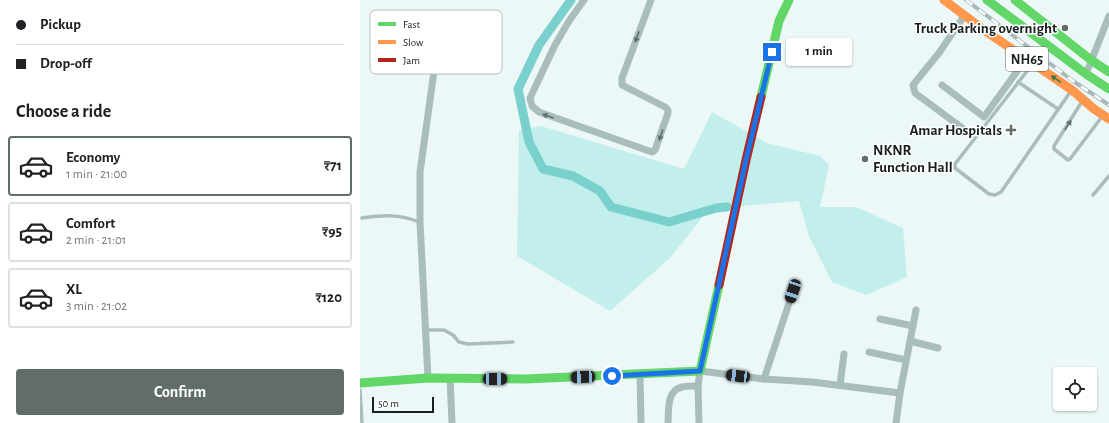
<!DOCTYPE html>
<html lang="en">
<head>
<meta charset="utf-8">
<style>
  :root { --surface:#fff; --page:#f2f2f2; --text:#202124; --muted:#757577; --line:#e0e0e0; --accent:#626c6b }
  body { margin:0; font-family:"Alegreya Sans",sans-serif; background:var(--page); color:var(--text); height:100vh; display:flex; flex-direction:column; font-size:15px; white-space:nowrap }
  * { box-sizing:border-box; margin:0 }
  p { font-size:13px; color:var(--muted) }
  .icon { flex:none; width:22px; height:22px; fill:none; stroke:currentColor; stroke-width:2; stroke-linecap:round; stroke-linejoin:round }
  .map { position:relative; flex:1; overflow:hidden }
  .side { display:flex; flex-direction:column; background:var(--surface); width:360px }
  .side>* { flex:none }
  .hud { display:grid; align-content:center; height:88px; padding:0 16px; background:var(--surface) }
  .controls { position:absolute; left:693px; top:367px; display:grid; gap:8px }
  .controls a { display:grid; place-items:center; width:44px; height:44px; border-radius:4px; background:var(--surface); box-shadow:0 1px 3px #0004; font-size:20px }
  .scale { position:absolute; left:12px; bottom:10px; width:62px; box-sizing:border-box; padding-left:4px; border:2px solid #18201f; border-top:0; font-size:11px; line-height:14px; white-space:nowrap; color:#18201f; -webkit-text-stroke:3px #fff; paint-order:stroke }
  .end { position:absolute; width:18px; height:18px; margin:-9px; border:5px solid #1a73e8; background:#fff; box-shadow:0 0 0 2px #fff }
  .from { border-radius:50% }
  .bubble { position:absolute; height:28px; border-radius:4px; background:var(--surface); box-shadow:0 1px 3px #0004; font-size:13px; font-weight:700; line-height:28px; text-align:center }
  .car { position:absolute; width:12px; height:24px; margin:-12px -6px; border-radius:5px; box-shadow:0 0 3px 1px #0007; background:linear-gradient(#222 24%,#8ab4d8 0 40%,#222 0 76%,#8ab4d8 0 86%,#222 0) }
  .hud b { display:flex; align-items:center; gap:14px; height:38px; font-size:15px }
  .hud b+b { border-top:1px solid var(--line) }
  .hud i { width:10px; height:10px; background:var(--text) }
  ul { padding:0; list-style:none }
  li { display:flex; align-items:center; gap:12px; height:60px; margin:0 8px 6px; padding:0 8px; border:2px solid var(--line); border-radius:4px }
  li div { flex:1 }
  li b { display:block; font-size:15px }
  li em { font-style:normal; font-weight:700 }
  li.selected { border-color:var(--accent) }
  li>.icon { width:36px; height:36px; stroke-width:1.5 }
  h2 { padding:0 16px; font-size:18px; line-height:48px }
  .cta { display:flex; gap:8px; margin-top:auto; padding:8px 16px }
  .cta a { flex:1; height:46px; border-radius:4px; background:var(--accent); color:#fff; font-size:16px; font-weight:700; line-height:46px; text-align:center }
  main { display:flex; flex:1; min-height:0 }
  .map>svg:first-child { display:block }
  .green { fill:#c2efec }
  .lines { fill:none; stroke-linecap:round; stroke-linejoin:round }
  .canal { stroke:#79d0cc; stroke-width:9 }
  .lane { stroke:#a9bdbc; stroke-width:3.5 }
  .street { stroke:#a9bdbc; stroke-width:7 }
  .fast { stroke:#63d668; stroke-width:9 }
  .slow { stroke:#ff974d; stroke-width:9 }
  .jam { stroke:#b3261e; stroke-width:9 }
  .rail-casing { stroke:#aab9b8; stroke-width:4 }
  .rail { stroke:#fff; stroke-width:2.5; stroke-dasharray:8; stroke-linecap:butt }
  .oneway { fill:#606e6e }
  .oneway2 { fill:#3e7b44 }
  .route { stroke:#1a73e8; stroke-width:5 }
  .poi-dot { fill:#626c6b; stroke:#fff; stroke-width:1.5 }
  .labels { text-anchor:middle; stroke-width:3; stroke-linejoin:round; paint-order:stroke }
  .shield { fill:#fff; stroke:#5d6362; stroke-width:1 }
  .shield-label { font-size:14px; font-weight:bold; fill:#18201f }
  .poi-label { font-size:15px; font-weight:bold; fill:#18201f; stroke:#fff; text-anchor:end }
  .key { fill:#fff; stroke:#babcbc; stroke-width:1 }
  .key-label { font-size:11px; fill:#18201f }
</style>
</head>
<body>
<main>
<section class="side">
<div class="hud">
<b><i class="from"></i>Pickup</b>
<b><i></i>Drop-off</b>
</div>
<h2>Choose a ride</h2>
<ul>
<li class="selected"><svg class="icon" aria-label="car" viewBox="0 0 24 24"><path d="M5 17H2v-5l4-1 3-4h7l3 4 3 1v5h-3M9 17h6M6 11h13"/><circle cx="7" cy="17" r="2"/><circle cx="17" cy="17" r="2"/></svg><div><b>Economy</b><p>1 min · 21:00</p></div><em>₹71</em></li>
<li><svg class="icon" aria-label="car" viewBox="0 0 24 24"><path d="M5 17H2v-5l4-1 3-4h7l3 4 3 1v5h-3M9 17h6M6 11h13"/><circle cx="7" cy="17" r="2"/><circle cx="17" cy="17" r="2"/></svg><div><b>Comfort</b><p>2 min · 21:01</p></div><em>₹95</em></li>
<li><svg class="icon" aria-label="car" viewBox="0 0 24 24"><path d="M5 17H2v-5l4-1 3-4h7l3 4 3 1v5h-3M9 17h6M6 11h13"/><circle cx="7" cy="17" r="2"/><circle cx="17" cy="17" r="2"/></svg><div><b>XL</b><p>3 min · 21:02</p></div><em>₹120</em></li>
</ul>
<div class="cta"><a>Confirm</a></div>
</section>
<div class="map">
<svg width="749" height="423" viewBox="0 0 749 423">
  <rect width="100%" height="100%" fill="#ebf8f7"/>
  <polygon class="green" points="352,112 407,143 460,156 469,165 460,207 496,207 543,228 547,277 506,295 472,282 449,236 439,201 349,209 310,258 250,311 157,256 159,130 181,126 324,169"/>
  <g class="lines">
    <polyline class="canal" points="211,0 179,45 158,89 169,142 183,169 213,176 240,191 251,207 309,222 356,208 367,207"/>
    <g class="lane">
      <polyline points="671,66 595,164 595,168 629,194 635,195 641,192 711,91"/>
      <polyline points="658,82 698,109"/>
      <polyline points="721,103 694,146 694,149 708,160 710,159 741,118"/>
      <polyline points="733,195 749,176"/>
      <path d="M 2,218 C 23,215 39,214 59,222"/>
      <polyline points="65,330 84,330 93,335 99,342 108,344 153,342"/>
      <polyline points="0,390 2,423"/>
    </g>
    <g class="street">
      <polyline points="224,0 209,21 195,45 170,98 172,106 179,112 292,152 295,150 308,113 308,110 305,107 262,85 262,78 291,0"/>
      <polyline points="604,16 579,53 553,85 555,93 605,130"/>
      <polyline points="726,74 749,16"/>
      <polyline points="582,85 624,117 666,59"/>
      <polyline points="520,319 553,326"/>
      <polyline points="550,341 578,348"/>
      <polyline points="509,352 546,360"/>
      <polyline points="280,375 281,423"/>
      <polyline points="68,378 60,222 60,172 75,64"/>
      <polyline points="90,378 92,423"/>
      <polyline points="404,379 433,291"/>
      <polyline points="480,385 484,354"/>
      <path d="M 308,423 C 309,410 306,391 322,387 C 327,386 333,386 338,386"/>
      <polyline points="339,423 338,386 340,371 404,379 452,382 540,393"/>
      <polyline points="536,423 540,393 556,310"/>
    </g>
    <g class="fast">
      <polyline points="627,0 726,74 749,89"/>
      <polyline points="655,0 731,60 749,72"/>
      <polyline points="401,97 419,21 429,0"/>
      <polyline points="0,383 68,378 166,379 340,371 359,285"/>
    </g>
    <polyline class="slow" points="584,0 624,30 712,90 734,109 749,119"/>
    <polyline class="jam" points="359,285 386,160 401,97"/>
    <g class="rail-casing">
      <polyline id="rail" points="606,0 713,81 749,105"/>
    </g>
    <use href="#rail" class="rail"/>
  </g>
  <defs><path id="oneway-solid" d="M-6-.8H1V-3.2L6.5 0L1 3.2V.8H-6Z"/></defs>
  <g class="oneway">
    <use href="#oneway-solid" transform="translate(277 37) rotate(110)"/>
    <use href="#oneway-solid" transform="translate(188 116) rotate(-161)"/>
    <use href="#oneway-solid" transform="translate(708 125) rotate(-58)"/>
    <use href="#oneway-solid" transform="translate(301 135) rotate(108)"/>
  </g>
  <use class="oneway2" href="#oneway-solid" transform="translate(696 79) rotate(-146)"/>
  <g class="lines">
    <polyline class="route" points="252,376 340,371 386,160 412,52"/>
  </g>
  <g class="poi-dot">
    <circle cx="705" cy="28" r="4"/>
    <path d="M649 124h4v4h4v4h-4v4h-4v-4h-4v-4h4z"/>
    <circle cx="505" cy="159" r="4"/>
  </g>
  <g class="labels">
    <rect class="shield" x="646" y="47" width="42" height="24" rx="3"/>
    <g class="shield-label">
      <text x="667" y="64">NH65</text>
    </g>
    <g class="poi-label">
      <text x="697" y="33">Truck Parking overnight</text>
      <text x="642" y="135">Amar Hospitals</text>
      <text x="513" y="155" text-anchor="start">NKNR<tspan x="513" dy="17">Function Hall</tspan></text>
    </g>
  </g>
  <rect x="10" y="10" width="132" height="64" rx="6" class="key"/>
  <rect x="18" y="22" width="18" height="4" fill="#63d668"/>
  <rect x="18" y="40" width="18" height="4" fill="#ff974d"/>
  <rect x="18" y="58" width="18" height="4" fill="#b3261e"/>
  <g class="key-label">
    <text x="43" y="28">Fast</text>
    <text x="43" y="46">Slow</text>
    <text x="43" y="64">Jam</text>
  </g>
</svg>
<div class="controls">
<a><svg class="icon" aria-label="locate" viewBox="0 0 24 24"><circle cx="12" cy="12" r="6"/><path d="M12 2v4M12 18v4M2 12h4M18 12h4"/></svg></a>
</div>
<div class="scale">50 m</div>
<i class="end from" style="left:252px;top:376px"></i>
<i class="end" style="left:412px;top:52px"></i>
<div class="bubble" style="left:426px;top:38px;width:66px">1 min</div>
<i class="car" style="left:433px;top:291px;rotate:198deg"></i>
<i class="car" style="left:378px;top:376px;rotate:277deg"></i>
<i class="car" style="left:223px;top:377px;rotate:268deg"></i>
<i class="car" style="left:135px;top:379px;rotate:90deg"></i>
</div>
</main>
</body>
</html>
